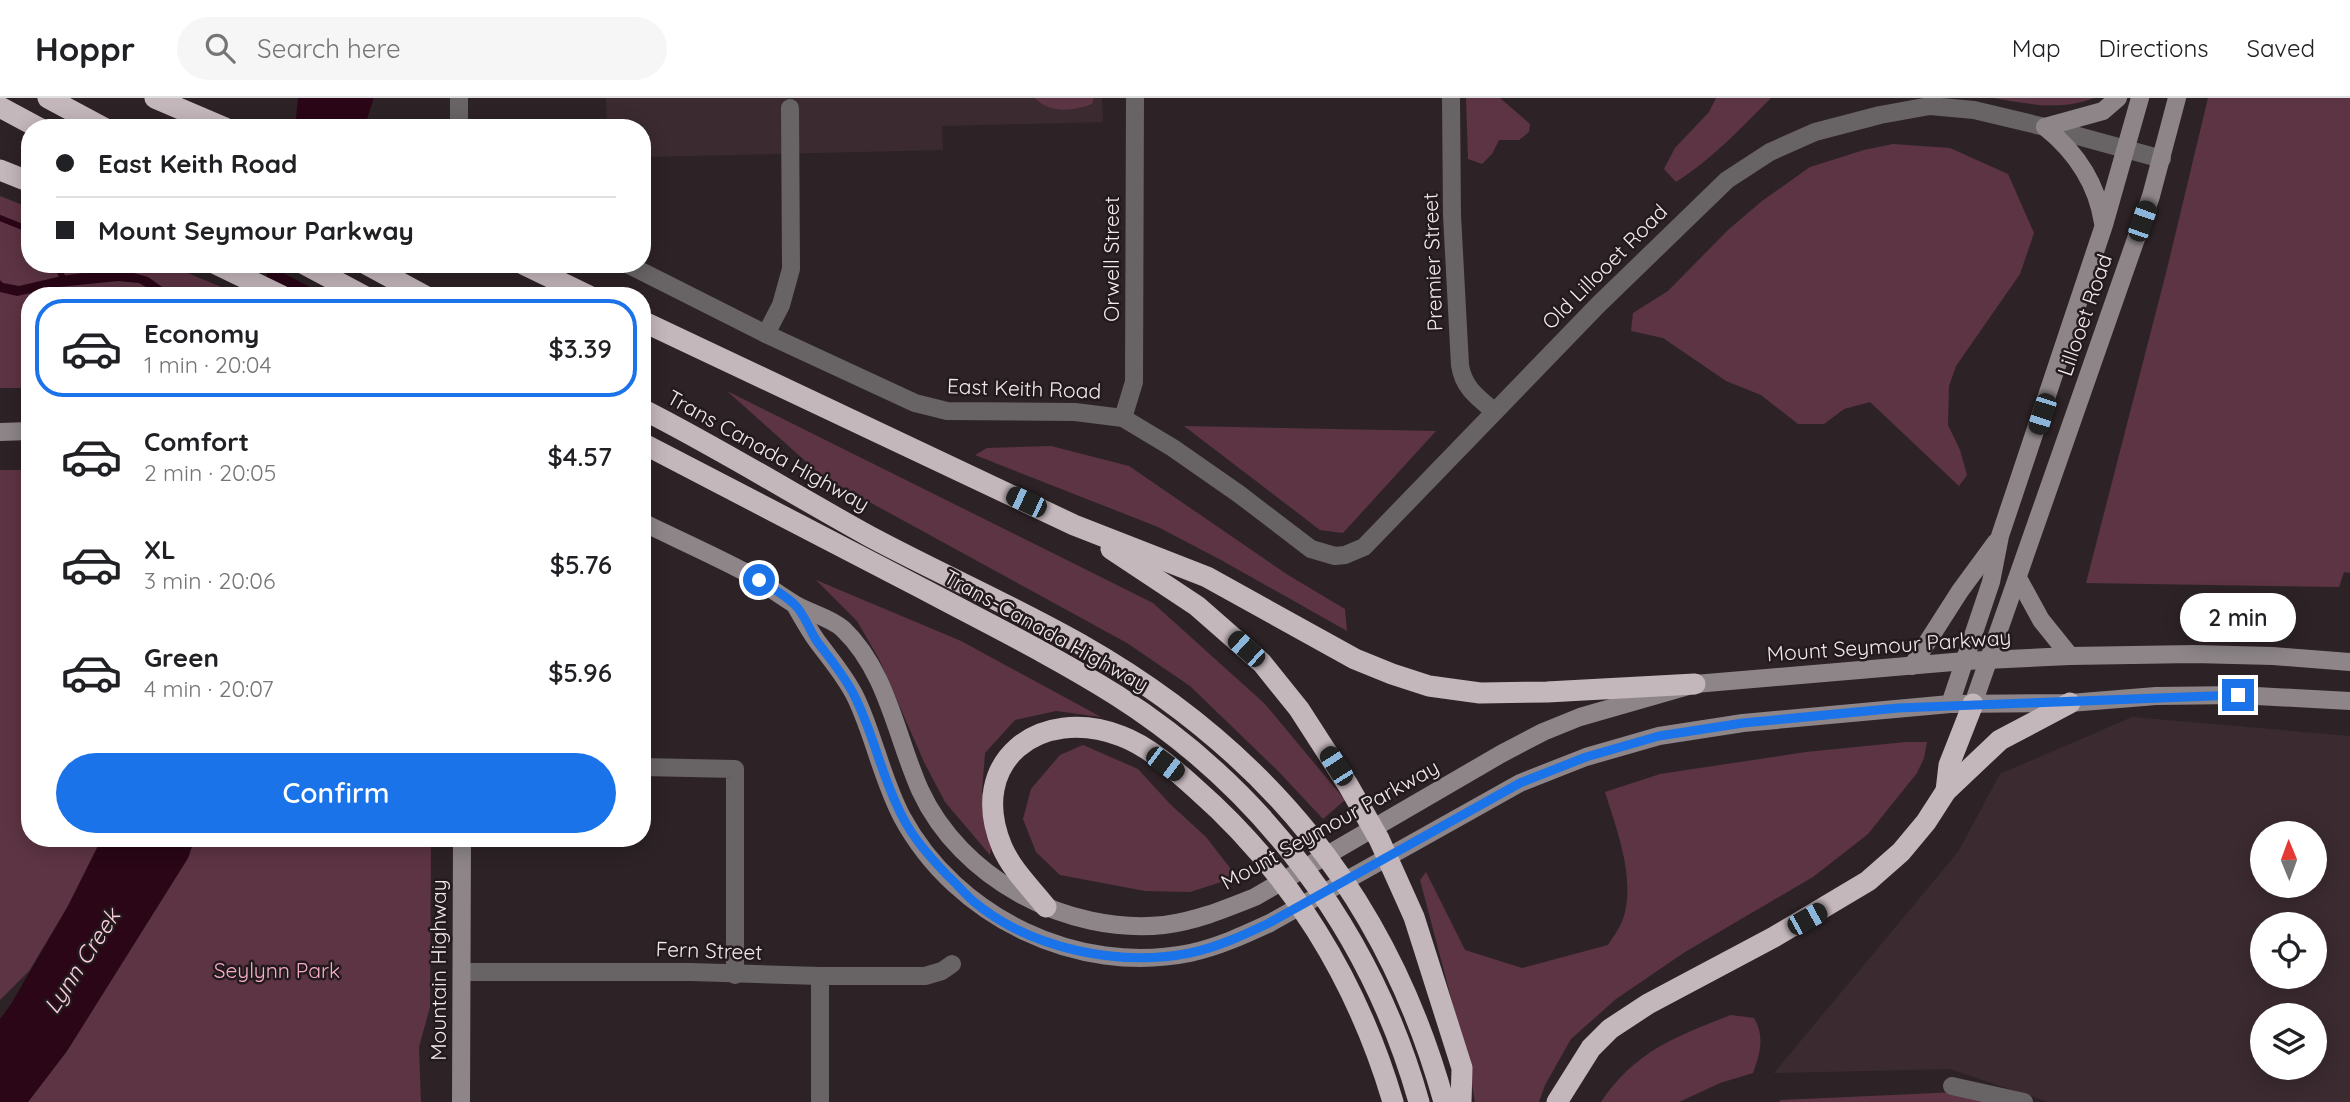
<!DOCTYPE html>
<html lang="en">
<head>
<meta charset="utf-8">
<style>
  :root { --surface:#fff; --page:#f6f6f6; --text:#202124; --muted:#757577; --line:#e0e0e0; --accent:#1a73e8 }
  body { margin:0; font-family:Quicksand,sans-serif; background:var(--page); color:var(--text); height:100vh; display:flex; flex-direction:column; font-size:26px; white-space:nowrap }
  * { box-sizing:border-box; margin:0 }
  p { font-size:23px; color:var(--muted) }
  .icon { flex:none; width:38px; height:38px; fill:none; stroke:currentColor; stroke-width:2; stroke-linecap:round; stroke-linejoin:round }
  .map { position:relative; flex:1; overflow:hidden }
  .panel { position:absolute; left:21px; top:189px; width:630px; height:560px; display:flex; flex-direction:column; background:var(--surface); border-radius:28px; box-shadow:0 4px 18px #0003 }
  .panel>* { flex:none }
  .banner { position:absolute; left:21px; top:21px; width:630px; height:154px; border-radius:28px; box-shadow:0 4px 18px #0003; display:grid; align-content:center; height:154px; padding:0 35px; background:var(--surface) }
  .needle { width:46px; rotate:359deg }
  .fabs { position:absolute; left:2250px; top:723px; display:grid; gap:14px }
  .fabs a { display:grid; place-items:center; width:77px; height:77px; border-radius:50%; background:var(--surface); box-shadow:0 4px 18px #0003; font-size:35px }
  .end { position:absolute; width:32px; height:32px; margin:-16px; border:9px solid #1a73e8; background:#fff; box-shadow:0 0 0 4px #fff }
  .from { border-radius:50% }
  .bubble { position:absolute; height:49px; border-radius:24px; background:var(--surface); box-shadow:0 4px 18px #0003; font-size:23px; font-weight:600; line-height:49px; text-align:center }
  .car { position:absolute; width:21px; height:42px; margin:-21px -10px; border-radius:9px; box-shadow:0 0 5px 2px #0007; background:linear-gradient(#222 24%,#8ab4d8 0 40%,#222 0 76%,#8ab4d8 0 86%,#222 0) }
  .banner b { display:flex; align-items:center; gap:24px; height:66px; font-size:26px }
  .banner b+b { border-top:2px solid var(--line) }
  .banner i { width:18px; height:18px; background:var(--text) }
  ul { padding:12px 0 0; list-style:none }
  li { display:flex; align-items:center; gap:21px; height:98px; margin:0 14px 10px; padding:0 21px; border:4px solid transparent; border-radius:28px }
  li div { flex:1 }
  li b { display:block; font-size:26px }
  li em { font-style:normal; font-weight:600 }
  li.on { border-color:var(--accent) }
  li>.icon { width:63px; height:63px; stroke-width:1.5 }
  .primary-button { display:flex; gap:14px; margin-top:auto; padding:14px 35px }
  .primary-button a { flex:1; height:80px; border-radius:42px; background:var(--accent); color:#fff; font-size:28px; font-weight:600; line-height:80px; text-align:center }
  header { display:flex; align-items:center; gap:42px; box-sizing:border-box; height:98px; padding:0 35px; background:var(--surface); border-bottom:2px solid var(--line) }
  header strong { font-size:33px }
  nav { display:flex; gap:38px; margin-inline-start:auto; font-size:24px }
  .search { width:490px; height:63px; background:var(--page); display:flex; align-items:center; gap:18px; box-sizing:border-box; padding:0 24px; border-radius:38px; color:var(--muted); font-size:26px }
  .map>svg:first-child { display:block }
  .built { fill:#3b2b31; fill-rule:evenodd }
  .green { fill:#5d3444 }
  .water { fill:#2a0616 }
  .pier { fill:#2d2327 }
  .lines { fill:none; stroke-linecap:round; stroke-linejoin:round }
  .stream { stroke:#2a0616; stroke-width:6 }
  .street { stroke:#686365; stroke-width:18 }
  .secondary { stroke:#8d8588; stroke-width:18 }
  .highway { stroke:#c4b7bb; stroke-width:21 }
  .route { stroke:#1a73e8; stroke-width:9 }
  .labels { text-anchor:middle; stroke-width:5; stroke-linejoin:round; paint-order:stroke }
  .street-label { font-size:21px; fill:#f1eaec; stroke:#231a1d }
  .park-label { font-size:21px; fill:#f7acc7; stroke:#231a1d }
  .water-label { font-size:23px; font-style:italic; fill:#fdcede; stroke:#231a1d }
</style>
</head>
<body>
<header>
<strong>Hoppr</strong>
<div class="search"><svg class="icon" aria-label="search" viewBox="0 0 24 24"><circle cx="10" cy="10" r="6"/><path d="M15 15l6 6"/></svg>Search here</div>
<nav><a>Map</a><a>Directions</a><a>Saved</a></nav>
</header>
<div class="map">
<svg width="2350" height="1004" viewBox="0 0 2350 1004">
  <rect width="100%" height="100%" fill="#2d2327"/>
  <g class="built">
    <polygon points="606,0 1102,0 1103,24 942,28 943,52 642,59 642,30 607,30"/>
    <path d="M 2132,619 L 2350,638 L 2350,1004 L 2048,1004 L 1950,971 L 1774,975 L 1958,754 L 2000,676 ZM 2263,735 L 2315,735 L 2315,788 L 2263,788 ZM 2263,826 L 2315,826 L 2315,878 L 2263,878 ZM 2263,917 L 2315,917 L 2315,970 L 2263,970 Z"/>
  </g>
  <g class="green">
    <path d="M 1035,0 L 1094,0 L 1092,6 C 1073,13 1050,16 1035,0 Z"/>
    <polygon points="1466,0 1500,0 1530,26 1529,34 1519,42 1499,42 1492,56 1482,66 1468,61"/>
    <path d="M 1716,0 L 1771,0 C 1741,30 1712,61 1676,84 L 1664,71 L 1675,50 L 1709,14 Z"/>
    <path d="M 1993,0 L 2094,0 C 2060,13 2028,6 1993,0 Z"/>
    <polygon points="2208,0 2350,0 2350,475 2344,474 2339,489 2086,485 2167,171"/>
    <polygon points="1893,46 1950,50 2008,76 2034,135 2020,176 1956,268 1949,288 1948,327 1960,352 1967,377 1959,388 1870,304 1844,311 1824,326 1798,326 1761,297 1726,283 1663,240 1631,233 1633,215 1668,193 1728,132 1762,103 1810,69 1864,52"/>
    <polygon points="0,98 30,110 30,166 166,166 243,198 30,198 30,290 0,290"/>
    <polygon points="727,293 1153,505 1265,606 1345,702 1323,721 1279,674 1190,588 1127,545 822,378"/>
    <polygon points="1184,328 1436,333 1343,435 1320,432"/>
    <polygon points="1051,348 1129,368 1288,477 1345,511 1347,533 1221,462 1158,429 975,357 987,350"/>
    <polygon points="0,372 30,372 30,740 102,740 68,808 29,873 0,902"/>
    <polygon points="816,482 961,543 1101,619 1056,613 1015,622 985,655 982,693 992,743 990,757 945,704 924,664 879,561 857,523"/>
    <path d="M 1906,644 L 1927,644 L 1924,660 L 1917,675 L 1868,736 L 1813,779 L 1685,854 L 1616,901 L 1571,941 L 1545,987 L 1539,1004 L 1475,1004 L 1468,964 L 1420,782 L 1426,774 L 1465,852 L 1522,870 L 1608,847 C 1614,838 1621,828 1624,818 C 1635,778 1617,733 1605,694 L 1660,676 L 1806,654 Z"/>
    <polygon points="1083,647 1138,671 1170,706 1206,739 1237,779 1190,794 1145,793 1060,777 1036,754 1023,721 1031,691 1060,657"/>
    <polygon points="195,740 431,740 430,909 419,949 421,1004 28,1004 67,953 188,760"/>
    <path d="M 1731,917 L 1754,920 C 1765,938 1760,956 1753,975 L 1720,985 L 1679,1004 L 1601,1004 C 1635,953 1677,938 1731,917 Z"/>
    <polygon points="1980,993 2005,1004 1779,1004 1781,1002"/>
  </g>
  <g class="water">
    <polygon points="298,0 374,0 364,30 295,30"/>
    <polygon points="270,166 327,166 318,198 261,198"/>
    <polygon points="116,170 148,179 165,191 160,197 139,185 118,183 59,189 17,198 0,194 0,182 3,185 19,188 62,178"/>
    <polygon points="102,740 195,740 188,760 67,953 28,1004 0,1004 0,921 11,906 68,808"/>
  </g>
  <polygon class="pier" points="266,166 331,166 323,196"/>
  <g class="lines">
    <g class="stream">
      <polyline points="0,120 30,132"/>
      <polyline points="58,170 64,182"/>
      <polyline points="157,190 169,198"/>
    </g>
    <g class="street">
      <path d="M 1451,0 L 1452,117 L 1460,267 C 1463,289 1477,299 1494,313"/>
      <polyline points="459,30 459,0"/>
      <polyline points="627,166 766,236 915,305 947,313 1075,314 1123,320 1173,350 1239,396 1311,451 1335,458 1345,457 1364,449 1598,207 1727,82 1770,54 1815,34 1880,17 1930,8 1974,12 2045,29 2162,61"/>
      <polyline points="766,236 781,207 791,171 790,10"/>
      <polyline points="1123,320 1134,284 1135,0"/>
      <polyline points="642,669 735,671 735,877"/>
      <polyline points="462,874 690,874 820,878 925,878 942,873 952,866"/>
      <polyline points="820,878 820,1004"/>
      <polyline points="1952,988 2024,1004"/>
    </g>
    <g class="secondary">
      <path d="M 2045,29 C 2076,54 2097,85 2103,125"/>
      <polyline points="2045,29 2103,13 2118,0"/>
      <polyline points="0,334 30,333"/>
      <path d="M 642,424 C 677,441 713,457 747,475 C 764,485 779,497 796,507 C 810,515 831,520 843,531 C 887,573 896,638 920,692 C 961,781 1067,837 1164,827 C 1196,823 1225,811 1255,799 L 1501,656 L 1543,634 L 1580,619 L 1695,586 L 1965,563 L 2070,558 L 2194,556 L 2273,558 L 2350,564"/>
      <polyline points="2018,480 2041,522 2070,558"/>
      <path d="M 795,507 C 802,519 809,532 817,543 C 831,562 846,579 856,600 C 874,638 882,681 902,719 C 956,819 1077,878 1190,855 C 1218,849 1244,837 1270,825 L 1520,685 L 1586,659 L 1659,638 L 1743,625 L 1950,606 L 2070,605 L 2156,598 L 2238,597 L 2350,603"/>
      <polyline points="1912,568 1960,493 1996,444"/>
      <polyline points="1950,606 1991,484 2000,438 2104,127 2140,0"/>
      <polyline points="1973,606 2151,98 2177,0"/>
      <polyline points="461,1004 462,740"/>
    </g>
    <g class="highway">
      <polyline points="48,0 104,30"/>
      <polyline points="155,0 225,30"/>
      <polyline points="0,9 39,30"/>
      <polyline points="0,72 30,84"/>
      <polyline points="216,166 282,198"/>
      <polyline points="304,166 364,198"/>
      <polyline points="366,166 425,198"/>
      <polyline points="523,166 589,198"/>
      <polyline points="642,223 1074,427 1207,479 1355,561 1392,576 1429,588 1480,595 1547,594 1695,586"/>
      <path d="M 642,311 C 719,350 793,396 869,438 C 938,475 1011,507 1080,546 C 1265,651 1387,798 1444,1004"/>
      <path d="M 642,345 C 737,394 831,443 925,492 C 989,526 1054,558 1116,597 C 1264,691 1371,834 1419,1004"/>
      <polyline points="1111,451 1197,508 1262,565 1299,611 1348,687 1379,741 1414,819 1462,970 1461,1004"/>
      <polyline points="1946,693 1949,667 1973,606"/>
      <path d="M 1046,809 C 1031,790 1012,772 1002,749 C 966,663 1040,607 1121,638 C 1148,648 1174,671 1195,690 C 1291,774 1357,882 1393,1004"/>
      <polyline points="1557,1004 1591,950 1610,931 1648,906 1774,839 1868,783 1901,754 1926,724 1946,693 2000,642 2070,605"/>
    </g>
  </g>
  <g class="lines">
    <path class="route" d="M 759,482 C 770,489 784,496 794,506 C 804,515 809,531 816,542 C 830,561 845,578 855,599 C 874,637 882,680 902,718 C 913,740 930,759 947,777 C 956,785 964,795 973,803 C 1030,851 1118,869 1190,855 C 1218,849 1244,837 1269,825 L 1520,685 L 1586,659 L 1659,638 L 1743,625 L 1898,610 L 2238,597"/>
  </g>
  <g class="labels">
    <g class="street-label">
      <text transform="translate(1112 161) rotate(-90)" y="7">Orwell Street</text>
      <text transform="translate(1433 164) rotate(-92)" y="7">Premier Street</text>
      <text transform="translate(1605 169) rotate(-45)" y="7">Old Lillooet Road</text>
      <text transform="translate(2085 217) rotate(-71)" y="7">Lillooet Road</text>
      <text transform="translate(1024 291) rotate(2)" y="7">East Keith Road</text>
      <text transform="translate(768 353) rotate(29)" y="7">Trans Canada Highway</text>
      <text transform="translate(1046 533) rotate(29)" y="7">Trans-Canada Highway</text>
      <text transform="translate(1889 548) rotate(-4)" y="7">Mount Seymour Parkway</text>
      <text transform="translate(1330 727) rotate(-29)" y="7">Mount Seymour Parkway</text>
      <text transform="translate(709 853) rotate(2)" y="7">Fern Street</text>
      <text transform="translate(439 872) rotate(-90)" y="7">Mountain Highway</text>
    </g>
    <g class="park-label">
      <text x="277" y="880">Seylynn Park</text>
    </g>
    <g class="water-label">
      <text transform="translate(82 863) rotate(-57)" y="8">Lynn Creek</text>
    </g>
  </g>
</svg>
<div class="fabs">
<a><svg class="needle" viewBox="-14 -14 28 28"><path d="M0-13l5 13h-10z" fill="#e53935"/><path d="M0 13l5-13h-10z" fill="#757577"/></svg></a>
<a><svg class="icon" aria-label="locate" viewBox="0 0 24 24"><circle cx="12" cy="12" r="6"/><path d="M12 2v4M12 18v4M2 12h4M18 12h4"/></svg></a>
<a><svg class="icon" aria-label="layers" viewBox="0 0 24 24"><path d="M12 4l9 5-9 5-9-5zM3 14l9 5 9-5"/></svg></a>
</div>
<i class="end from" style="left:759px;top:482px"></i>
<i class="end" style="left:2238px;top:597px"></i>
<div class="bubble" style="left:2180px;top:495px;width:116px">2 min</div>
<i class="car" style="left:2142px;top:123px;rotate:19deg"></i>
<i class="car" style="left:2042px;top:316px;rotate:198deg"></i>
<i class="car" style="left:1026px;top:404px;rotate:295deg"></i>
<i class="car" style="left:1246px;top:551px;rotate:312deg"></i>
<i class="car" style="left:1165px;top:666px;rotate:127deg"></i>
<i class="car" style="left:1336px;top:668px;rotate:327deg"></i>
<i class="car" style="left:1807px;top:821px;rotate:61deg"></i>
<div class="banner">
<b><i class="from"></i>East Keith Road</b>
<b><i></i>Mount Seymour Parkway</b>
</div>
<section class="panel">
<ul>
<li class="on"><svg class="icon" aria-label="car" viewBox="0 0 24 24"><path d="M5 17H2v-5l4-1 3-4h7l3 4 3 1v5h-3M9 17h6M6 11h13"/><circle cx="7" cy="17" r="2"/><circle cx="17" cy="17" r="2"/></svg><div><b>Economy</b><p>1 min · 20:04</p></div><em>$3.39</em></li>
<li><svg class="icon" aria-label="car" viewBox="0 0 24 24"><path d="M5 17H2v-5l4-1 3-4h7l3 4 3 1v5h-3M9 17h6M6 11h13"/><circle cx="7" cy="17" r="2"/><circle cx="17" cy="17" r="2"/></svg><div><b>Comfort</b><p>2 min · 20:05</p></div><em>$4.57</em></li>
<li><svg class="icon" aria-label="car" viewBox="0 0 24 24"><path d="M5 17H2v-5l4-1 3-4h7l3 4 3 1v5h-3M9 17h6M6 11h13"/><circle cx="7" cy="17" r="2"/><circle cx="17" cy="17" r="2"/></svg><div><b>XL</b><p>3 min · 20:06</p></div><em>$5.76</em></li>
<li><svg class="icon" aria-label="car" viewBox="0 0 24 24"><path d="M5 17H2v-5l4-1 3-4h7l3 4 3 1v5h-3M9 17h6M6 11h13"/><circle cx="7" cy="17" r="2"/><circle cx="17" cy="17" r="2"/></svg><div><b>Green</b><p>4 min · 20:07</p></div><em>$5.96</em></li>
</ul>
<div class="primary-button"><a>Confirm</a></div>
</section>
</div>
</body>
</html>
